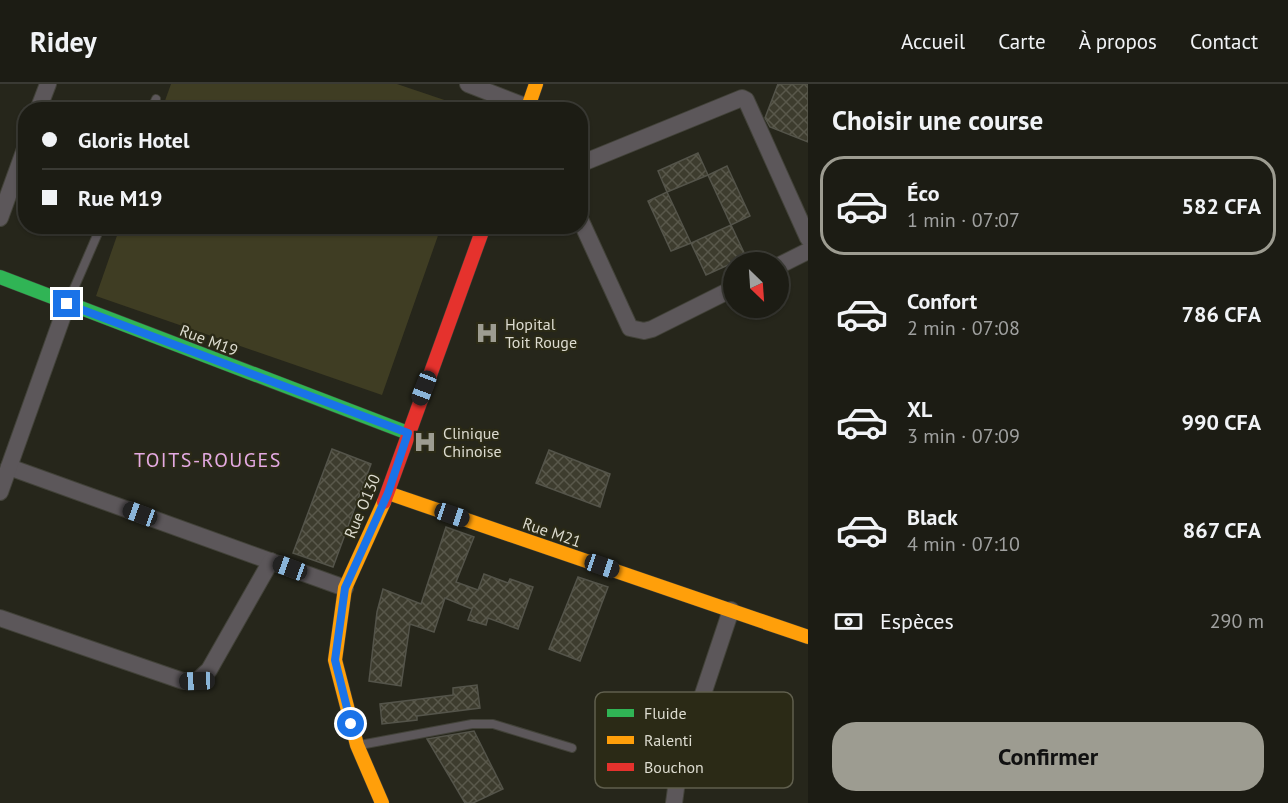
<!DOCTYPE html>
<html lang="fr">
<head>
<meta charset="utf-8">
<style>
  :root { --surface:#1c1c14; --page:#25251d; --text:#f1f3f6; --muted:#a0a1a0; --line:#3a3a34; --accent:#9d9c91 }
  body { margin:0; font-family:"PT Sans",sans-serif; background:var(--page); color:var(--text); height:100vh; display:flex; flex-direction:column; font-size:22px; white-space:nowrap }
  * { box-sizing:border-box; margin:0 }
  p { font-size:20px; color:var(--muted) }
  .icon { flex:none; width:33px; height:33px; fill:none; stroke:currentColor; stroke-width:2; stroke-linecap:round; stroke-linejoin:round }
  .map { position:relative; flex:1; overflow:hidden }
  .drawer { display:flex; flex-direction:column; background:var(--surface); width:480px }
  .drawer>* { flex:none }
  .guide { position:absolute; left:18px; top:18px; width:570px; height:132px; border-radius:24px; box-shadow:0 2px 4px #0004,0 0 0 2px var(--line); display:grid; align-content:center; height:132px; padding:0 24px; background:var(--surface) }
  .needle { width:39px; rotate:155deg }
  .tools { position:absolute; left:723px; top:168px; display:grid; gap:12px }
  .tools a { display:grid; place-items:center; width:66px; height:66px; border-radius:50%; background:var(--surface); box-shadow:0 2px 4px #0004,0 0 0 2px var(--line); font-size:30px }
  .end { position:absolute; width:27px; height:27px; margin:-14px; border:8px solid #1a73e8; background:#fff; box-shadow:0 0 0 3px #fff }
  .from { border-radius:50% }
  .car { position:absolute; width:18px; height:36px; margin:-18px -9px; border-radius:8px; box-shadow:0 0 4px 2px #0007; background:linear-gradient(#222 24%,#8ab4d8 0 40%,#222 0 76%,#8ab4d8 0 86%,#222 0) }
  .guide b { display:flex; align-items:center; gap:21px; height:57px; font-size:22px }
  .guide b+b { border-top:2px solid var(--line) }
  .guide i { width:15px; height:15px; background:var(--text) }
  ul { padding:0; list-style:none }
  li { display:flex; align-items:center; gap:18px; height:99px; margin:0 12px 9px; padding:0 12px; border:3px solid transparent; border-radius:24px }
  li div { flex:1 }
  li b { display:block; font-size:22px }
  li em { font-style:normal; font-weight:700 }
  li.active { border-color:var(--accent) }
  li>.icon { width:54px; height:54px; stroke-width:1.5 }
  h2 { padding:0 24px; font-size:27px; line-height:72px }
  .pay { display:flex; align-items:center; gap:15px; height:66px; padding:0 24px; font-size:22px }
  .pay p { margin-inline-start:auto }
  .cta { display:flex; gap:12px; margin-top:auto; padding:12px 24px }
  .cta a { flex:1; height:69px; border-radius:24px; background:var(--accent); color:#111; font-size:24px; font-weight:700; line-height:69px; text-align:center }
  header { display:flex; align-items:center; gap:36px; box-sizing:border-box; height:84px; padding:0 30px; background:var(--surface); border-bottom:2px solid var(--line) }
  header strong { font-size:28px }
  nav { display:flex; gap:33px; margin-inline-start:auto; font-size:21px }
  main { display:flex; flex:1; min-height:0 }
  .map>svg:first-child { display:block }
  .grass { fill:#3f3d23 }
  .building { fill:url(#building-cross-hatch); stroke:#54544a; stroke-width:1.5 }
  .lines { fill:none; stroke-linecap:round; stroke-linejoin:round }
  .lane-casing { stroke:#424239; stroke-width:10 }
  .street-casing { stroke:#424239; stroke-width:18 }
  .fast-casing { stroke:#424239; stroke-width:15 }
  .slow-casing { stroke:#424239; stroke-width:15 }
  .jam-casing { stroke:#424239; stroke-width:15 }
  .lane { stroke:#5c575a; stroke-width:8 }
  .street { stroke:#5c575a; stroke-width:16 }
  .fast { stroke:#30b455; stroke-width:14 }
  .slow { stroke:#ff9f0a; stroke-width:14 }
  .jam { stroke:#e5322d; stroke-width:14 }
  .route { stroke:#1a73e8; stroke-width:8 }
  .labels { text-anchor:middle; stroke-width:4.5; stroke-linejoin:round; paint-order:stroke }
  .poi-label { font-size:16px; fill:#dddcd0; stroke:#2b2a16; text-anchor:start }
  .street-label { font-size:16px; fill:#dddcd0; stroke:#2b2a16 }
  .quarter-label { font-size:20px; letter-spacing:1.5px; fill:#e4aae2; stroke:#2b2a16 }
  .key { fill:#2b2a16; stroke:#605f4e; stroke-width:1.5 }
  .key-label { font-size:16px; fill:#dddcd0 }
</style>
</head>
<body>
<header>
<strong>Ridey</strong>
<nav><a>Accueil</a><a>Carte</a><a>À propos</a><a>Contact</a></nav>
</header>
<main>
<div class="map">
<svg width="808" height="719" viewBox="0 0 808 719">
  <defs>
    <pattern id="building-cross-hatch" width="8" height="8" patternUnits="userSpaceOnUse" patternTransform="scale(1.5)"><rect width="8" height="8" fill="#3d3c2e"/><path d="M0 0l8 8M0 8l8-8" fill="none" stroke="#59584b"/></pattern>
  </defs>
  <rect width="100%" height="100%" fill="#26261b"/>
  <g class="grass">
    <polygon points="171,0 397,0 471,25 162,25"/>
    <polygon points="120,143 120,142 441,143 382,311 96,212"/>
  </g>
  <g class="building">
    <polygon points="778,0 808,0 808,58 770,43 765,34"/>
    <polygon points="698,69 708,91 667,108 658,87"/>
    <polygon points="727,82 750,132 731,141 708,91"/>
    <polygon points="667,108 691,159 671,167 648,117"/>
    <polygon points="731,141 746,173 706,191 691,159"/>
    <polygon points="332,365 371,380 333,483 293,469"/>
    <polygon points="549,366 610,390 600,423 536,399"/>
    <polygon points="446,443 474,453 456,498 478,506 484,490 508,499 510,495 533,503 518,545 488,534 486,541 468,536 472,525 445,514 434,548 410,540 401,602 369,597 377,528 383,505 421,520"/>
    <polygon points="578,493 608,503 580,577 549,565"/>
    <polygon points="477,601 480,624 417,632 417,636 382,640 380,620 453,611 453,604"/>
    <polygon points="474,647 503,705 473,719 465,719 427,655"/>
  </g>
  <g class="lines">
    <g class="lane-casing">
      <g id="lane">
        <polyline points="151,26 156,15"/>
        <polyline points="69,216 101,142"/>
        <polyline points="360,661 472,640 493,640 572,664"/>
      </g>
    </g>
    <g class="street-casing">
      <g id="street">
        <polyline points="468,0 527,23"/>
        <polyline points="38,26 48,0"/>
        <polyline points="580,80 742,14 746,16 808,154"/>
        <polyline points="0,134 26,62"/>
        <polyline points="580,135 630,244 644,247 652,245 734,204"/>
        <polyline points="778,182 808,167"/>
        <polyline points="9,383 345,504"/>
        <polyline points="0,408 67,220"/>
        <polyline points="0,534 183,597 197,597 209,586 271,477"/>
        <polyline points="674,719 679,682 731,526"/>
      </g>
    </g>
    <g class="fast-casing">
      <polyline id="fast" points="0,193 408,349"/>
    </g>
    <g class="slow-casing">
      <g id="slow">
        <polyline points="527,26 536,0"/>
        <polyline points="388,409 808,553"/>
        <polyline points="382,719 357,661 335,576 345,504 384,418"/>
      </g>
    </g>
    <g class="jam-casing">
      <polyline id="jam" points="384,418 484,142"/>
    </g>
    <use href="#lane" class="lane"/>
    <use href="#street" class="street"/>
    <use href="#fast" class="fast"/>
    <use href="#slow" class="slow"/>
    <use href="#jam" class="jam"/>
  </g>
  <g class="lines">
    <polyline class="route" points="67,220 408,349 388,409 345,504 335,576 351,640"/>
  </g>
  <defs>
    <g id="hospital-bare" transform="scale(1.8)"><path d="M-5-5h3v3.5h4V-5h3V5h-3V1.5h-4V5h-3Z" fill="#9d9c91" stroke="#2b2a16" stroke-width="2.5" paint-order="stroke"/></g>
  </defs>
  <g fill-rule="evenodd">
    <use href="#hospital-bare" x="487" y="249"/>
    <use href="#hospital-bare" x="425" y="358"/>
  </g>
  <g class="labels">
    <g class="poi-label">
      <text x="505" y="246">Hopital<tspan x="505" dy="18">Toit Rouge</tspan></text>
      <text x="443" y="355">Clinique<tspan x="443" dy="18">Chinoise</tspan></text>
    </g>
    <g class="street-label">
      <text transform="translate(209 256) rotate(21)" y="6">Rue M19</text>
      <text transform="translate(362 422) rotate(-67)" y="6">Rue O130</text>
      <text transform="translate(552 448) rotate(19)" y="6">Rue M21</text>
    </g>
    <g class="quarter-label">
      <text x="208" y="383">TOITS-ROUGES</text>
    </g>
  </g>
  <rect x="595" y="608" width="198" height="96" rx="9" class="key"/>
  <rect x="607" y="625" width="27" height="8" fill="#30b455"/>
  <rect x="607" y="652" width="27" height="8" fill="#ff9f0a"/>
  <rect x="607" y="679" width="27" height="8" fill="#e5322d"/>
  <g class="key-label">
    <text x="644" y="635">Fluide</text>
    <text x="644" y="662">Ralenti</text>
    <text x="644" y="689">Bouchon</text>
  </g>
</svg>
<div class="tools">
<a><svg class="needle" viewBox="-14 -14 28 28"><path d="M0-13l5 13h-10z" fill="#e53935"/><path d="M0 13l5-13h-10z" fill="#a0a1a0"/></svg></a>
</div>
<i class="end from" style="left:351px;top:640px"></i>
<i class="end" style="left:67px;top:220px"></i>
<i class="car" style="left:424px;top:304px;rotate:201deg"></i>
<i class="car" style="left:140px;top:430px;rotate:290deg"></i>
<i class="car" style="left:452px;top:431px;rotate:109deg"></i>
<i class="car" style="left:602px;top:482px;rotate:109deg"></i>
<i class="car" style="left:290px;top:484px;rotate:290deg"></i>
<i class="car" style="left:197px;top:597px;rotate:268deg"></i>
<div class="guide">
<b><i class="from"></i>Gloris Hotel</b>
<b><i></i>Rue M19</b>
</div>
</div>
<section class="drawer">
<h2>Choisir une course</h2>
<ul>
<li class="active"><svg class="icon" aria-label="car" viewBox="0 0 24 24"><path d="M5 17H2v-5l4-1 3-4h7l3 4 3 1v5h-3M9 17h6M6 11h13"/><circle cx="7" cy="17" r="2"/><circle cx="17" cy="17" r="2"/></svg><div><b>Éco</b><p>1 min · 07:07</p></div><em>582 CFA</em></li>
<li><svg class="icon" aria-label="car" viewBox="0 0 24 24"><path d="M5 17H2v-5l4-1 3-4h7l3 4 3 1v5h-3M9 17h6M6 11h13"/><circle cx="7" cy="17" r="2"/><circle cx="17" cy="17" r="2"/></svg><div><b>Confort</b><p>2 min · 07:08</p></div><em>786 CFA</em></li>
<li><svg class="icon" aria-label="car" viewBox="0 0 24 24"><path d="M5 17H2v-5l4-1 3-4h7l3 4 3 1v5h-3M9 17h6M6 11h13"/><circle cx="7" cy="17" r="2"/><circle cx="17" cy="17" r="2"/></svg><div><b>XL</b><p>3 min · 07:09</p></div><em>990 CFA</em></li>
<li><svg class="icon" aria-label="car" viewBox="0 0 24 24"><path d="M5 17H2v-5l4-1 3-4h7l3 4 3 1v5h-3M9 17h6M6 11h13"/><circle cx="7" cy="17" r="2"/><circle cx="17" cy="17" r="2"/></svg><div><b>Black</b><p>4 min · 07:10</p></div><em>867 CFA</em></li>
</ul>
<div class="pay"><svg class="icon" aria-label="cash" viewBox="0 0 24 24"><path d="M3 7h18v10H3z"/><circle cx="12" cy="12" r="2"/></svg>Espèces<p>290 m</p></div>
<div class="cta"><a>Confirmer</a></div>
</section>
</main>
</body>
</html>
